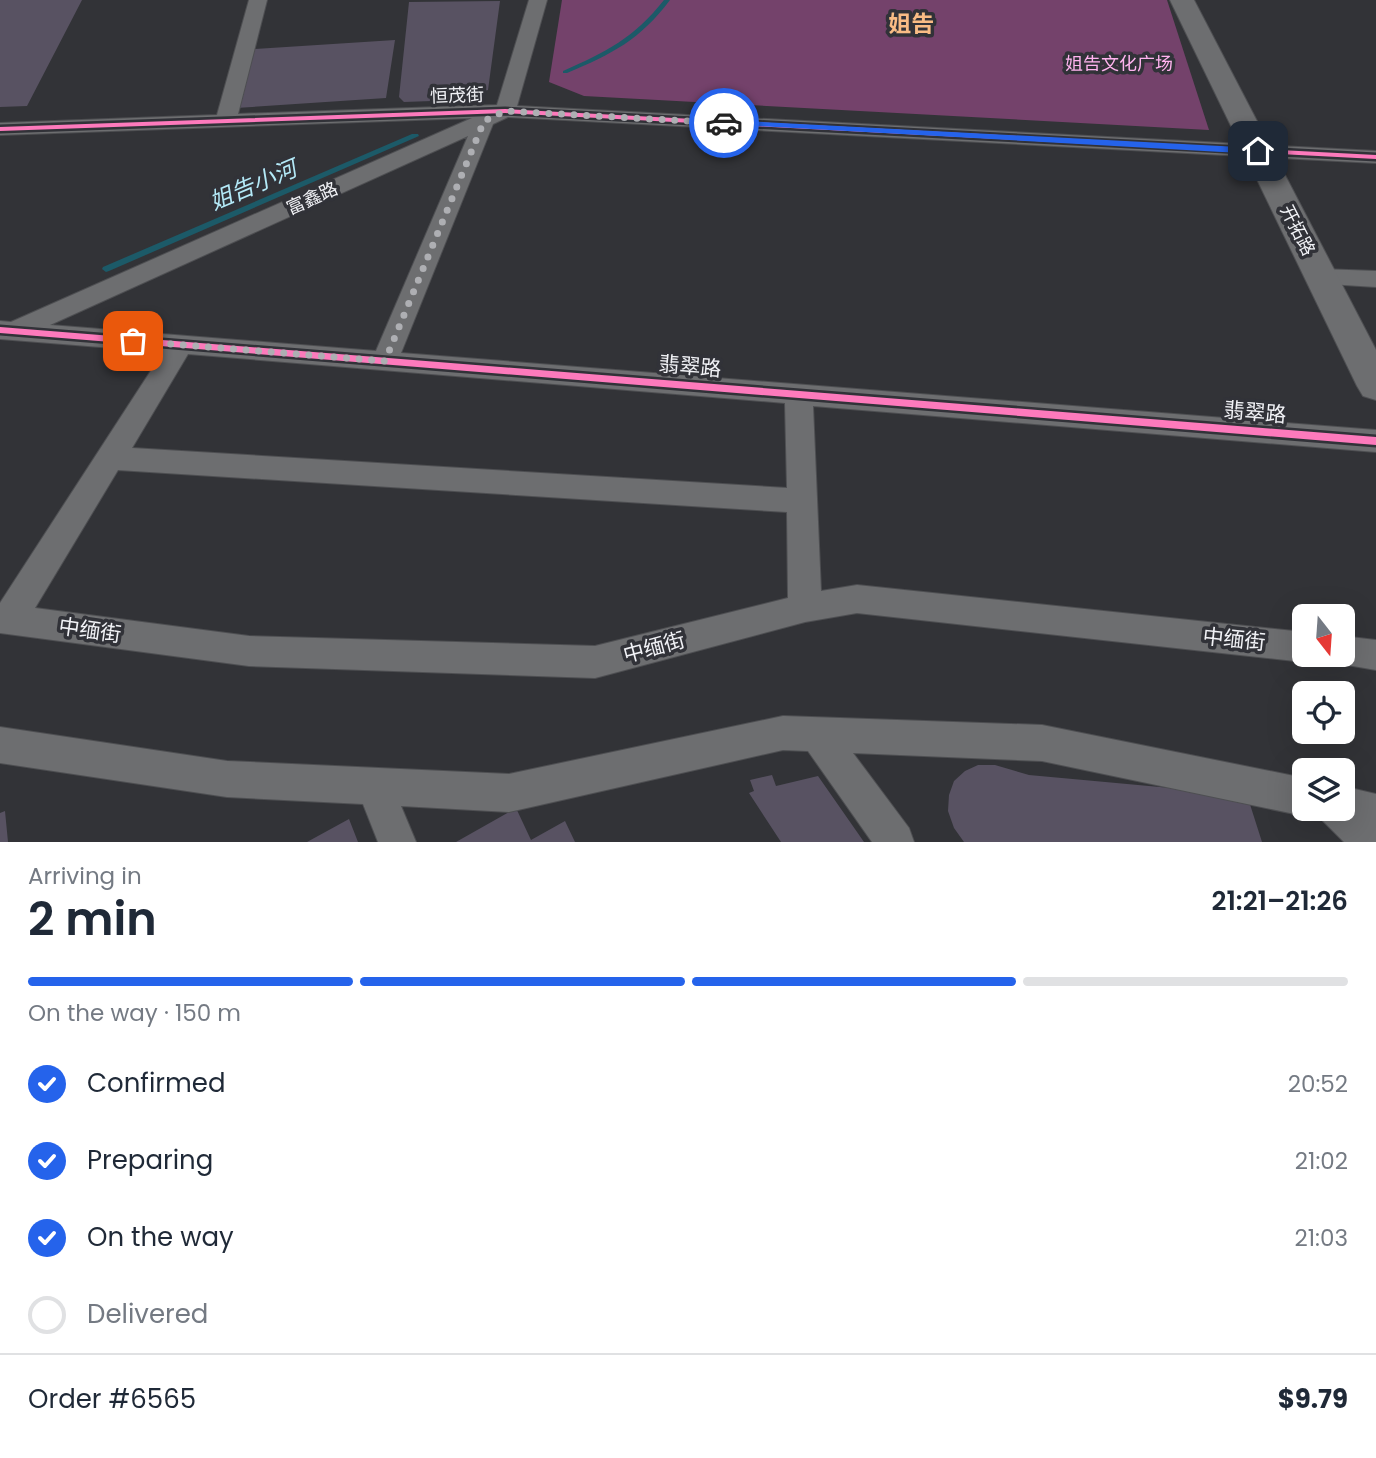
<!DOCTYPE html>
<html lang="en">
<head>
<meta charset="utf-8">
<style>
  body { margin:0; font-family:Poppins,"Noto Sans SC",sans-serif; background:#f2f2f3; color:#1f2937; height:100vh; display:flex; flex-direction:column; font-size:26px; white-space:nowrap }
  * { box-sizing:border-box; margin:0 }
  p { font-size:23px; color:#747a83 }
  .icon { flex:none; width:38px; height:38px; fill:none; stroke:currentColor; stroke-width:2; stroke-linecap:round; stroke-linejoin:round }
  .map { position:relative; height:842px; overflow:hidden }
  .sheet { display:flex; flex-direction:column; background:#fff; flex:1 }
  .sheet>* { flex:none }
  .needle { width:46px; rotate:163deg }
  .tools { position:absolute; left:1292px; top:604px; display:grid; gap:14px }
  .tools a { display:grid; place-items:center; width:63px; height:63px; border-radius:10px; background:#fff; box-shadow:0 7px 28px #0002; font-size:35px }
  .pin { position:absolute; display:grid; place-items:center; width:60px; height:60px; color:#fff; margin:-30px; border-radius:14px; box-shadow:0 4px 10px #0006 }
  .courier { position:absolute; display:grid; place-items:center; width:70px; height:70px; margin:-35px; border:5px solid #2563eb; border-radius:50%; background:#fff; color:#222; box-shadow:0 2px 9px #0007 }
  .summary em { font-style:normal; font-weight:600 }
  .summary div { display:flex; flex-direction:column-reverse }
  .summary { display:flex; align-items:center; justify-content:space-between; height:119px; padding:0 28px }
  h1 { font-size:46px; font-weight:600; line-height:52px }
  .bar { display:grid; grid-template-columns:repeat(4,1fr); gap:10px 7px; align-content:center; height:84px; padding:0 28px }
  .bar i { height:9px; border-radius:5px; background:#e0e1e3 }
  .bar .on { background:#2563eb }
  .bar p { grid-column:span 4 }
  .line { display:flex; align-items:center; gap:18px; padding:0 28px; border-top:2px solid #e0e1e3 }
  .line div { flex:1 }
  ol { padding:0 28px; list-style:none }
  li { display:flex; align-items:center; gap:21px; height:77px }
  li p { margin-inline-start:auto }
  li .icon { padding:7px; border-radius:50%; background:#2563eb; color:#fff; stroke-width:4 }
  li:last-child { color:#747a83 }
  li i { width:38px; height:38px; border:4px solid #e0e1e3; border-radius:50% }
  .map>svg:first-child { display:block }
</style>
</head>
<body>
<div class="map">
<svg width="1376" height="842" viewBox="0 0 1376 842">
  <rect width="100%" height="100%" fill="#323337"/>
  <!-- green -->
  <path fill="#74426b" d="M 562,0 L 1167,0 L 1209,130 L 584,96 L 549,82 Z"/>
  <g fill="none" stroke-linecap="round" stroke-linejoin="round">
    <!-- stream -->
    <path fill="#1c5a68" fill-rule="evenodd" d="M 664,0 L 670,0 C 640,40 612,54 567,73 L 563,73 L 563,71 C 606,52 634,38 664,0 Z
      M 412,134 L 418,134 L 419,136 L 109,271 L 106,272 L 102,269 L 103,267 Z"/>
  </g>
  <!-- building -->
  <path fill="#585262" d="M 0,0 L 82,0 L 27,106 L 0,107 Z
    M 500,1 L 488,90 L 460,100 L 404,102 L 399,97 L 409,2 Z
    M 395,40 L 386,98 L 236,108 L 255,49 Z
    M 978,765 L 995,765 L 1029,775 L 1247,795 L 1262,842 L 964,842 L 954,828 L 948,811 L 949,795 L 954,781 L 965,771 Z
    M 772,775 L 776,786 L 818,776 L 864,842 L 781,842 L 749,793 L 754,791 L 750,780 Z
    M 516,808 L 531,840 L 565,821 L 575,842 L 456,842 Z
    M 5,811 L 8,842 L 0,842 L 0,813 Z
    M 349,819 L 358,842 L 307,842 Z"/>
  <g fill="none" stroke-linecap="round" stroke-linejoin="round">
    <!-- street casing -->
    <g stroke="#4e4f52" stroke-width="2">
      <path id="street" d="M 249,0 L 267,0 L 238,114 L 497,105 L 529,0 L 547,0 L 517,106 L 1376,151 L 1376,163 L 508,117 L 493,124 L 401,353 L 1376,430 L 1376,452 L 813,406 L 821,591 L 857,585 L 1304,632 L 1304,654 L 1317,654 L 1316,658 L 1304,662 L 857,613 L 805,622 L 595,678 L 249,666 L 0,633 L 0,603 L 163,352 L 0,339 L 0,321 L 11,322 L 472,118 L 0,135 L 0,123 L 217,115 ZM 468,136 L 376,351 L 50,325 ZM 188,354 L 785,403 L 787,488 L 132,448 ZM 118,470 L 787,512 L 788,598 L 595,646 L 249,636 L 35,608 Z
        M 1321,269 L 1376,271 L 1376,287 L 1312,283 L 1309,277 L 1312,271 Z
        M 1342,636 L 1376,640 L 1376,670 L 1330,662 L 1327,654 L 1342,654 Z
        M 783,716 L 1042,725 L 1304,778 L 1304,808 L 1342,808 L 1342,786 L 1376,794 L 1376,842 L 1344,842 L 1323,821 L 1318,809 L 1304,816 L 1042,761 L 853,753 L 909,828 L 914,842 L 872,842 L 808,751 L 783,750 L 509,812 L 401,806 L 416,842 L 378,842 L 363,804 L 227,797 L 0,763 L 0,727 L 227,761 L 509,774 Z"/>
    </g>
    <!-- secondary casing -->
    <g stroke="#4e4f52" stroke-width="2">
      <path id="secondary" d="M 1170,0 L 1194,0 L 1376,350 L 1376,400 L 1363,396 L 1357,386 Z"/>
    </g>
    <!-- street -->
    <use href="#street" fill="#6d6e70" fill-rule="evenodd"/>
    <!-- secondary -->
    <use href="#secondary" fill="#6d6e70" fill-rule="evenodd"/>
    <!-- cycleway casing -->
    <g stroke="#313238" stroke-width="5">
      <path id="cycleway" d="M 505,109 L 1376,155 L 1376,159 L 505,113 L 0,131 L 0,127 Z
        M 0,327 L 1376,437 L 1376,445 L 0,333 Z"/>
    </g>
    <!-- cycleway -->
    <use href="#cycleway" fill="#fd7abc" fill-rule="evenodd"/>
  </g>
  <!-- route -->
  <path fill="#2563eb" d="M 724,120 L 1258,148 L 1262,151 L 1258,154 L 721,124 Z"/>
  <g fill="none" stroke-linecap="round" stroke-linejoin="round">
    <!-- done -->
    <path stroke="#aeafb3" stroke-width="7" stroke-dasharray="0 12.6" d="M 133,341 L 385,361 L 484,121 L 505,111 L 724,123"/>
  </g>
  <g text-anchor="middle" dominant-baseline="central" stroke-width="7" stroke-linejoin="round" paint-order="stroke">
    <!-- far-park labels -->
    <g font-size="18" fill="#ffb3ef" stroke="#313238">
      <text x="1119" y="63">姐告文化广场</text>
    </g>
    <!-- far-street labels -->
    <g font-size="18" fill="#f1f2f6" stroke="#313238">
      <text transform="translate(457 95) rotate(-2)">恒茂街</text>
      <text transform="translate(312 198) rotate(-24)">富鑫路</text>
      <text transform="translate(1298 230) rotate(63)">开拓路</text>
    </g>
    <!-- street labels -->
    <g font-size="21" fill="#f1f2f6" stroke="#313238">
      <text transform="translate(690 366) rotate(5)">翡翠路</text>
      <text transform="translate(1255 412) rotate(5)">翡翠路</text>
      <text transform="translate(90 630) rotate(8)">中缅街</text>
      <text transform="translate(1234 639) rotate(6)">中缅街</text>
      <text transform="translate(654 647) rotate(-15)">中缅街</text>
    </g>
    <!-- far-district labels -->
    <g font-size="23" font-weight="bold" fill="#f9bc85" stroke="#313238">
      <text x="911" y="24">姐告</text>
    </g>
    <!-- water labels -->
    <g font-size="23" font-style="italic" fill="#b4eaf8" stroke="#313238">
      <text transform="translate(253 185) rotate(-23)">姐告小河</text>
    </g>
  </g>
</svg>
<div class="tools">
<a><svg class="needle" viewBox="-14 -14 28 28"><path d="M0-13l5 13h-10z" fill="#e53935"/><path d="M0 13l5-13h-10z" fill="#747a83"/></svg></a>
<a><svg class="icon" aria-label="locate" viewBox="0 0 24 24"><circle cx="12" cy="12" r="6"/><path d="M12 2v4M12 18v4M2 12h4M18 12h4"/></svg></a>
<a><svg class="icon" aria-label="layers" viewBox="0 0 24 24"><path d="M12 4l9 5-9 5-9-5zM3 14l9 5 9-5"/></svg></a>
</div>
<div class="pin" style="left:133px;top:341px;background:#ea580c"><svg class="icon" aria-label="bag" viewBox="0 0 24 24"><path d="M5 8h14l-1 12H6zM9 8a3 3 0 0 1 6 0"/></svg></div>
<div class="pin" style="left:1258px;top:151px;background:#1f2937"><svg class="icon" aria-label="home" viewBox="0 0 24 24"><path d="M3 11l9-7 9 7M6 9v11h12V9"/></svg></div>
<div class="courier" style="left:724px;top:123px"><svg class="icon" aria-label="car" viewBox="0 0 24 24"><path d="M5 17H2v-5l4-1 3-4h7l3 4 3 1v5h-3M9 17h6M6 11h13"/><circle cx="7" cy="17" r="2"/><circle cx="17" cy="17" r="2"/></svg></div>
</div>
<section class="sheet">
<div class="summary"><div><h1>2 min</h1><p>Arriving in</p></div><em>21:21–21:26</em></div>
<div class="bar"><i class="on"></i><i class="on"></i><i class="on"></i><i></i><p>On the way · 150 m</p></div>
<ol>
<li><svg class="icon" aria-label="check" viewBox="0 0 24 24"><path d="M5 12l5 5 9-10"/></svg>Confirmed<p>20:52</p></li>
<li><svg class="icon" aria-label="check" viewBox="0 0 24 24"><path d="M5 12l5 5 9-10"/></svg>Preparing<p>21:02</p></li>
<li><svg class="icon" aria-label="check" viewBox="0 0 24 24"><path d="M5 12l5 5 9-10"/></svg>On the way<p>21:03</p></li>
<li><i></i>Delivered</li>
</ol>
<div class="line" style="height:91px"><div>Order #6565</div><b>$9.79</b></div>
</section>
</body>
</html>
